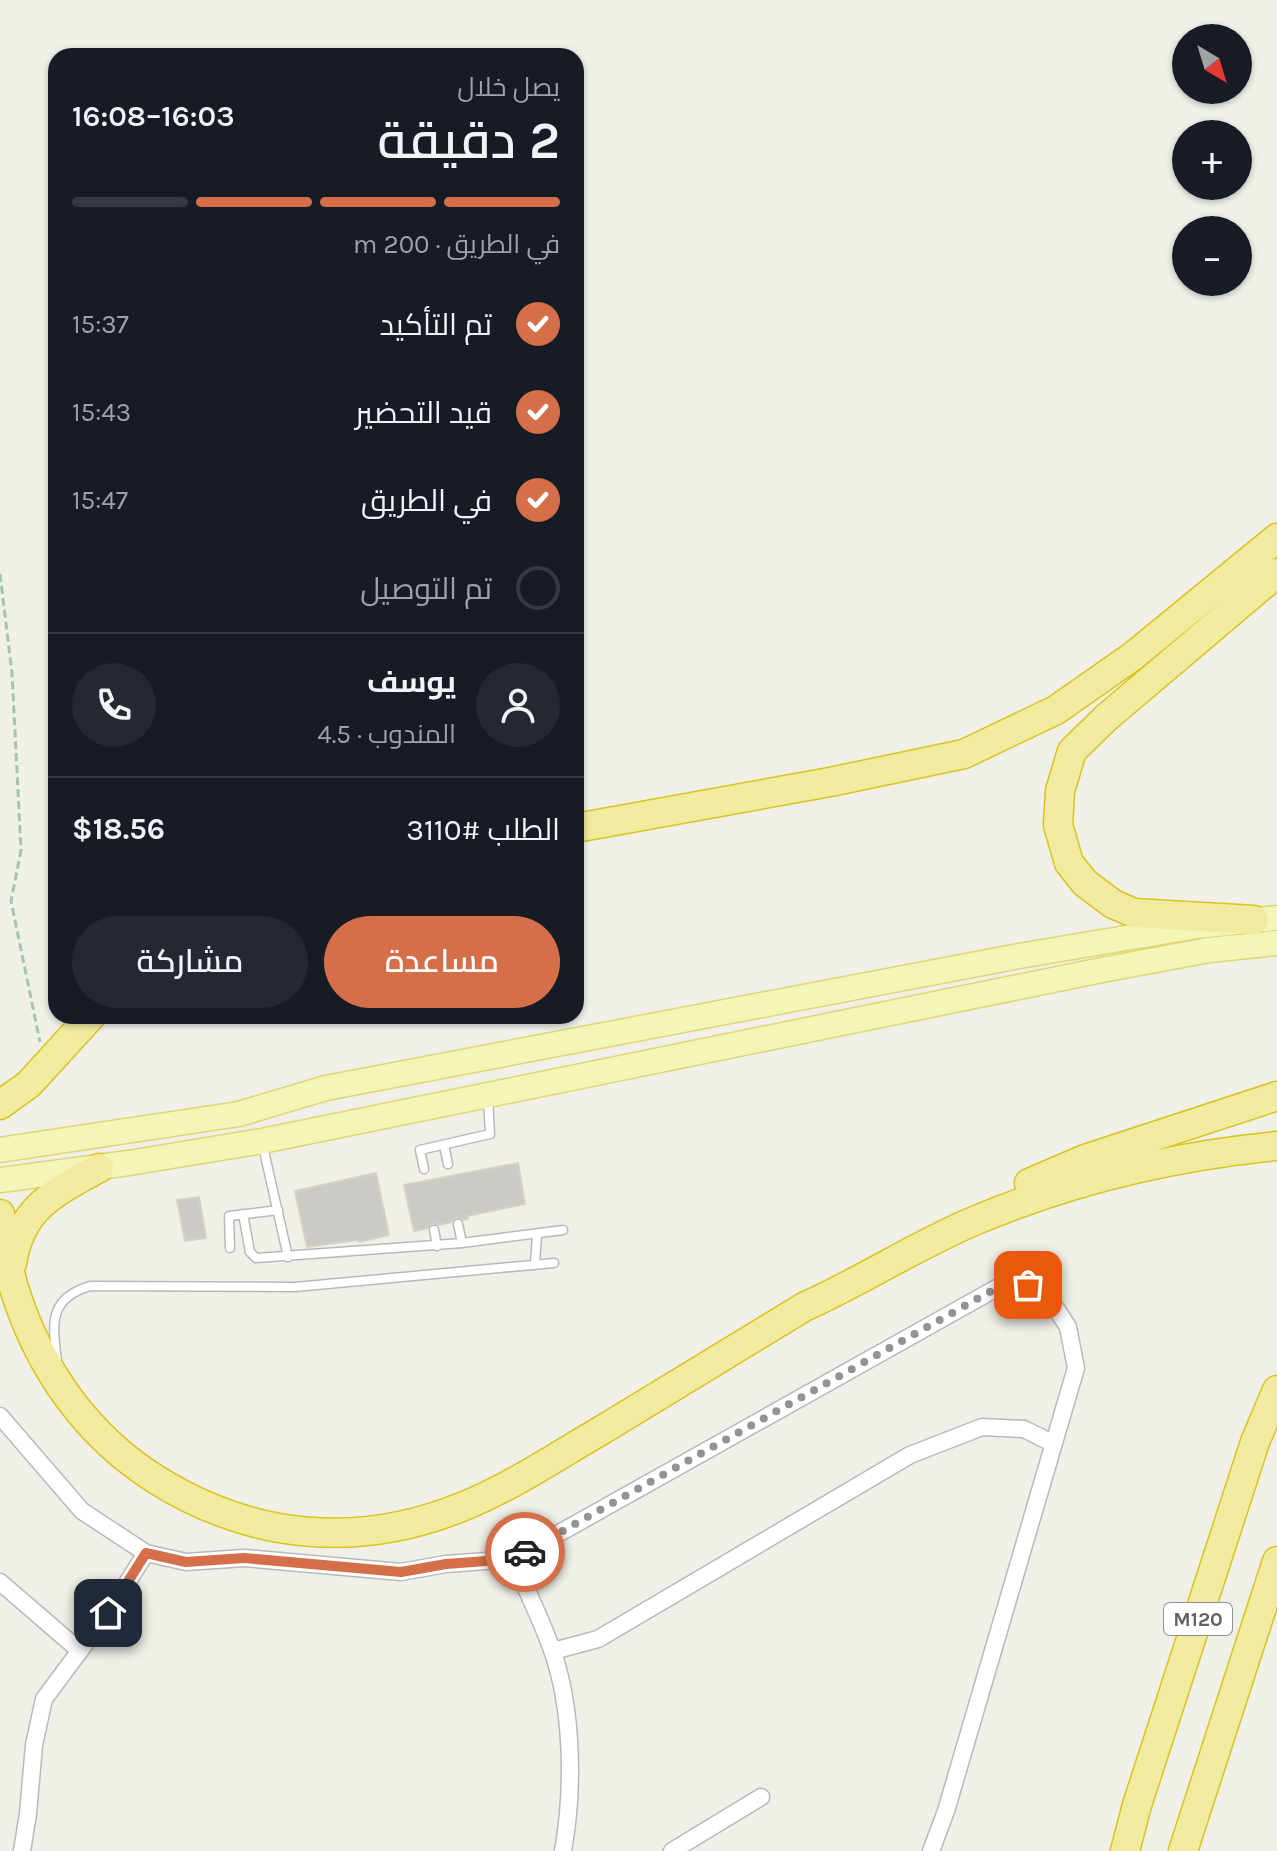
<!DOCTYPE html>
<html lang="ar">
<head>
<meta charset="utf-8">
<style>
  body { margin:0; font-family:Karla,Cairo,sans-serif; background:#242831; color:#f1f3f6; direction:rtl; height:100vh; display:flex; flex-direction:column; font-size:30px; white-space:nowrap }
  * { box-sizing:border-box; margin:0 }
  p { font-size:26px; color:#9ea1a6 }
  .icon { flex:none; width:44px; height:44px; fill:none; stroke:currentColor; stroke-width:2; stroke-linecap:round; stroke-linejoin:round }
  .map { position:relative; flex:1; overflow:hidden; direction:ltr }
  .details { position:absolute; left:48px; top:48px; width:536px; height:976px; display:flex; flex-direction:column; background:#171b24; border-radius:24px; box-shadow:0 2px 6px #0004; direction:rtl }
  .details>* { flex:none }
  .needle { width:52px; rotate:142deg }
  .tools { position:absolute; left:1172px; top:24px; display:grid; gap:16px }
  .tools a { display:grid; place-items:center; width:80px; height:80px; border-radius:50%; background:#171b24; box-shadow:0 2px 6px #0004; font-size:40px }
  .pin { position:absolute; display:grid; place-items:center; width:68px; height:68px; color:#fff; margin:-34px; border-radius:16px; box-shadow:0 4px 12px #0006 }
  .courier { position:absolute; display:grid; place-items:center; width:80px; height:80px; margin:-40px; border:6px solid #d56f4a; border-radius:50%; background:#fff; color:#222; box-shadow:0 2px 10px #0007 }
  .headline em { font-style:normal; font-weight:600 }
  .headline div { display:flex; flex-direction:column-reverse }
  .headline { display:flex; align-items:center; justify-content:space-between; height:136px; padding:0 24px }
  h1 { font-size:52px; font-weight:600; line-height:60px }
  .bar { display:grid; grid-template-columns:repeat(4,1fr); gap:12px 8px; align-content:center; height:96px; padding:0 24px }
  .bar i { height:10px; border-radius:6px; background:#363941 }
  .bar .on { background:#d56f4a }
  .bar p { grid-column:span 4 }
  .line { display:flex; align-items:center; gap:20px; padding:0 24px; border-top:2px solid #363941 }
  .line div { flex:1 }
  .round { display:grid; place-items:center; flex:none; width:84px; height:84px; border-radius:42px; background:#242831 }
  ol { padding:0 24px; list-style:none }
  li { display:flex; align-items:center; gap:24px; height:88px }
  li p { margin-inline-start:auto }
  li .icon { padding:8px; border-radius:50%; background:#d56f4a; color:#fff; stroke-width:4 }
  li:last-child { color:#9ea1a6 }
  li i { width:44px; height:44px; border:4px solid #363941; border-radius:50% }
  .primary-button { display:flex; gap:16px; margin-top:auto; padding:16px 24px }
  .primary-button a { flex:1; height:92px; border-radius:48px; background:#d56f4a; color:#fff; font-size:32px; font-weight:600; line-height:92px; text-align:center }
  .primary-button a+a { background:#242831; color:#f1f3f6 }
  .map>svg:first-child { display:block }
</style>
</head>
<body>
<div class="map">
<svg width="1277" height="1851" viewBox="0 0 1277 1851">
  <rect width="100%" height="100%" fill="#f0f0e9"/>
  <!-- building -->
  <path fill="#cbcac5" stroke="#d4d2c8" stroke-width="2" d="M 518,1163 L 525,1204 L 467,1216 L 468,1219 L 463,1220 L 456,1217 L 451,1222 L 439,1225 L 432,1223 L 428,1228 L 414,1231 L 404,1185 Z
    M 376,1173 L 389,1235 L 359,1242 L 358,1240 L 307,1247 L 295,1191 Z
    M 199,1197 L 206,1238 L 185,1241 L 177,1200 Z"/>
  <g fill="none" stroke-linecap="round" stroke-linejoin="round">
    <!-- service casing -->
    <g stroke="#b9b9bd" stroke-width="11">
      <path id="service" d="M 262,1142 L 288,1257
        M 444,1145 L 448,1164
        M 424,1169 L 420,1150 L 490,1134 L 488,1098
        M 243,1214 L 250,1252 L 256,1258 L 462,1243 L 563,1230
        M 458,1224 L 462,1243
        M 434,1230 L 437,1246
        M 230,1248 L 229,1216 L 278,1210
        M 535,1265 L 537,1234
        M 57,1362 C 53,1325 47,1299 90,1286 L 295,1287 L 554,1263"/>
    </g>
    <!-- minor casing -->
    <g stroke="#b9b9bd" stroke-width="19">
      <path id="minor" d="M 0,1416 L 82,1511 L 146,1553 L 186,1562 L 244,1558 L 401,1572 L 446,1564 L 513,1559 L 1011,1280 L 1044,1290 L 1068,1327 L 1076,1368 L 946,1811 L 931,1851
        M 513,1559 C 526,1589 541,1619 552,1650 C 573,1709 574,1789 563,1851
        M 0,1582 L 80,1651
        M 553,1651 L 598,1639 L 910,1455 L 982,1427 L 1024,1429 L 1054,1444
        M 22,1851 L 28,1814 L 34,1745 L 44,1699 L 108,1613 L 146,1553
        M 672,1851 L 761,1797"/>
    </g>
    <!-- primary casing -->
    <g stroke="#e1d671" stroke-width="27">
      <path id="primary" d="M 0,1150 L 239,1114 L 326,1088 L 1019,956 L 1197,926 L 1277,918
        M 0,1180 L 129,1163 L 262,1141 L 1102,970 L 1209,950 L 1277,943"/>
    </g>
    <!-- motorway casing -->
    <g stroke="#dbc31d" stroke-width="31">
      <path id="motorway" d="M 576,828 L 830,782 L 964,754 L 1056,710 L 1133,656 L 1277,538
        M 1254,920 L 1134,913 L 1113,904 L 1085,883 L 1069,863 L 1058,825 L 1060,791 L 1072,751 L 1107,717 L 1277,573
        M 0,1105 L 29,1084 L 91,1016
        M 1029,1183 L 1085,1159 L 1277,1096
        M 0,1214 C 5,1239 7,1267 15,1291 C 40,1370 88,1437 157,1480 C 253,1540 360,1549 464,1506 C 513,1486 557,1456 602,1430 C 670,1389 737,1348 804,1307 C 862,1281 915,1246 974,1221 C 1069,1181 1174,1156 1277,1146
        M 12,1263 C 21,1207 54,1193 99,1168
        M 1125,1851 L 1137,1805 L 1255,1442 L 1277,1390
        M 1183,1851 L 1277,1561"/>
    </g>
    <!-- path -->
    <path stroke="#a3c4b3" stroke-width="3" stroke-dasharray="8 4" stroke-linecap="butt" d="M 0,574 L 12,673 L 21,850 L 11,901 L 40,1042"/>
    <!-- service -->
    <use href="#service" stroke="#fff" stroke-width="8"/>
    <!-- minor -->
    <use href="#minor" stroke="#fff" stroke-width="16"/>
    <!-- primary -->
    <use href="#primary" stroke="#f4f6b8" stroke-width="24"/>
    <!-- motorway -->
    <use href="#motorway" stroke="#f0eb9f" stroke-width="28"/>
  </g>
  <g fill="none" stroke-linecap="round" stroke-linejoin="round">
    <!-- done -->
    <path stroke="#929494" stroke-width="8" stroke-dasharray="0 14.4" d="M 525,1552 L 1011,1280 L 1028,1285"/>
    <!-- route -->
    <path stroke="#d56f4a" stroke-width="10" d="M 108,1613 L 146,1553 L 186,1562 L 244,1558 L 401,1572 L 446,1564 L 513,1559 L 525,1552"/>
  </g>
  <g text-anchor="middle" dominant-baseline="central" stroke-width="6" stroke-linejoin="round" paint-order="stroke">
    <!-- shield labels -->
    <rect fill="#fff" stroke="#909195" stroke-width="2" x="1164" y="1603" width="68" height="32" rx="6"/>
    <g font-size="20" font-weight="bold" fill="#606267">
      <text x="1198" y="1619">M120</text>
    </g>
  </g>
</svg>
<div class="tools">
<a><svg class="needle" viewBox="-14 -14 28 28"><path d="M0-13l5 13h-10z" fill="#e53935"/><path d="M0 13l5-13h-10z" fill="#9ea1a6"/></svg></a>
<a>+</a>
<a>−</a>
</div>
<div class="pin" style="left:1028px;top:1285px;background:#ea580c"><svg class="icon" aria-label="bag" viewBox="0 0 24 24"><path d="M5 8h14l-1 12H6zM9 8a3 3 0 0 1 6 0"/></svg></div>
<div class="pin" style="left:108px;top:1613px;background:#1f2937"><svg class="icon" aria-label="home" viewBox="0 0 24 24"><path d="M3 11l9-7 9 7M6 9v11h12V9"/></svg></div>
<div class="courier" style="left:525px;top:1552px"><svg class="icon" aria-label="car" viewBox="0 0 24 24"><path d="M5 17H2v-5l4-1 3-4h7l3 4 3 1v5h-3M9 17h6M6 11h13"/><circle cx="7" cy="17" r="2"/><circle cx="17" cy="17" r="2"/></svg></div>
<section class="details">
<div class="headline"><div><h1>2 دقيقة</h1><p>يصل خلال</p></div><em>16:03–16:08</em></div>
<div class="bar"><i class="on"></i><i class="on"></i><i class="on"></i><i></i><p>في الطريق · 200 m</p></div>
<ol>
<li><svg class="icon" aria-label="check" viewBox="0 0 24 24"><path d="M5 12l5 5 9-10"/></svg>تم التأكيد<p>15:37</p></li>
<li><svg class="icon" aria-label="check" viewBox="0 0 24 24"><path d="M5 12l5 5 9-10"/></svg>قيد التحضير<p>15:43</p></li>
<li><svg class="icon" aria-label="check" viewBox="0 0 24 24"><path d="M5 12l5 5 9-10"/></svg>في الطريق<p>15:47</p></li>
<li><i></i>تم التوصيل</li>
</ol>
<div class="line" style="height:144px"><a class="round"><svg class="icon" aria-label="person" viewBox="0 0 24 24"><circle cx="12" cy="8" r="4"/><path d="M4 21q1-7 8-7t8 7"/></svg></a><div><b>يوسف</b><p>المندوب · 4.5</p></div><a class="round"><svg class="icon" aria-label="phone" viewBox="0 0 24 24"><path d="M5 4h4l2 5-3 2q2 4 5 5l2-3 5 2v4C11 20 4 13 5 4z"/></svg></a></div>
<div class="line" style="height:104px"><div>الطلب #3110</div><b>$18.56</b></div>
<div class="primary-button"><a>مساعدة</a><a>مشاركة</a></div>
</section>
</div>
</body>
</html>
